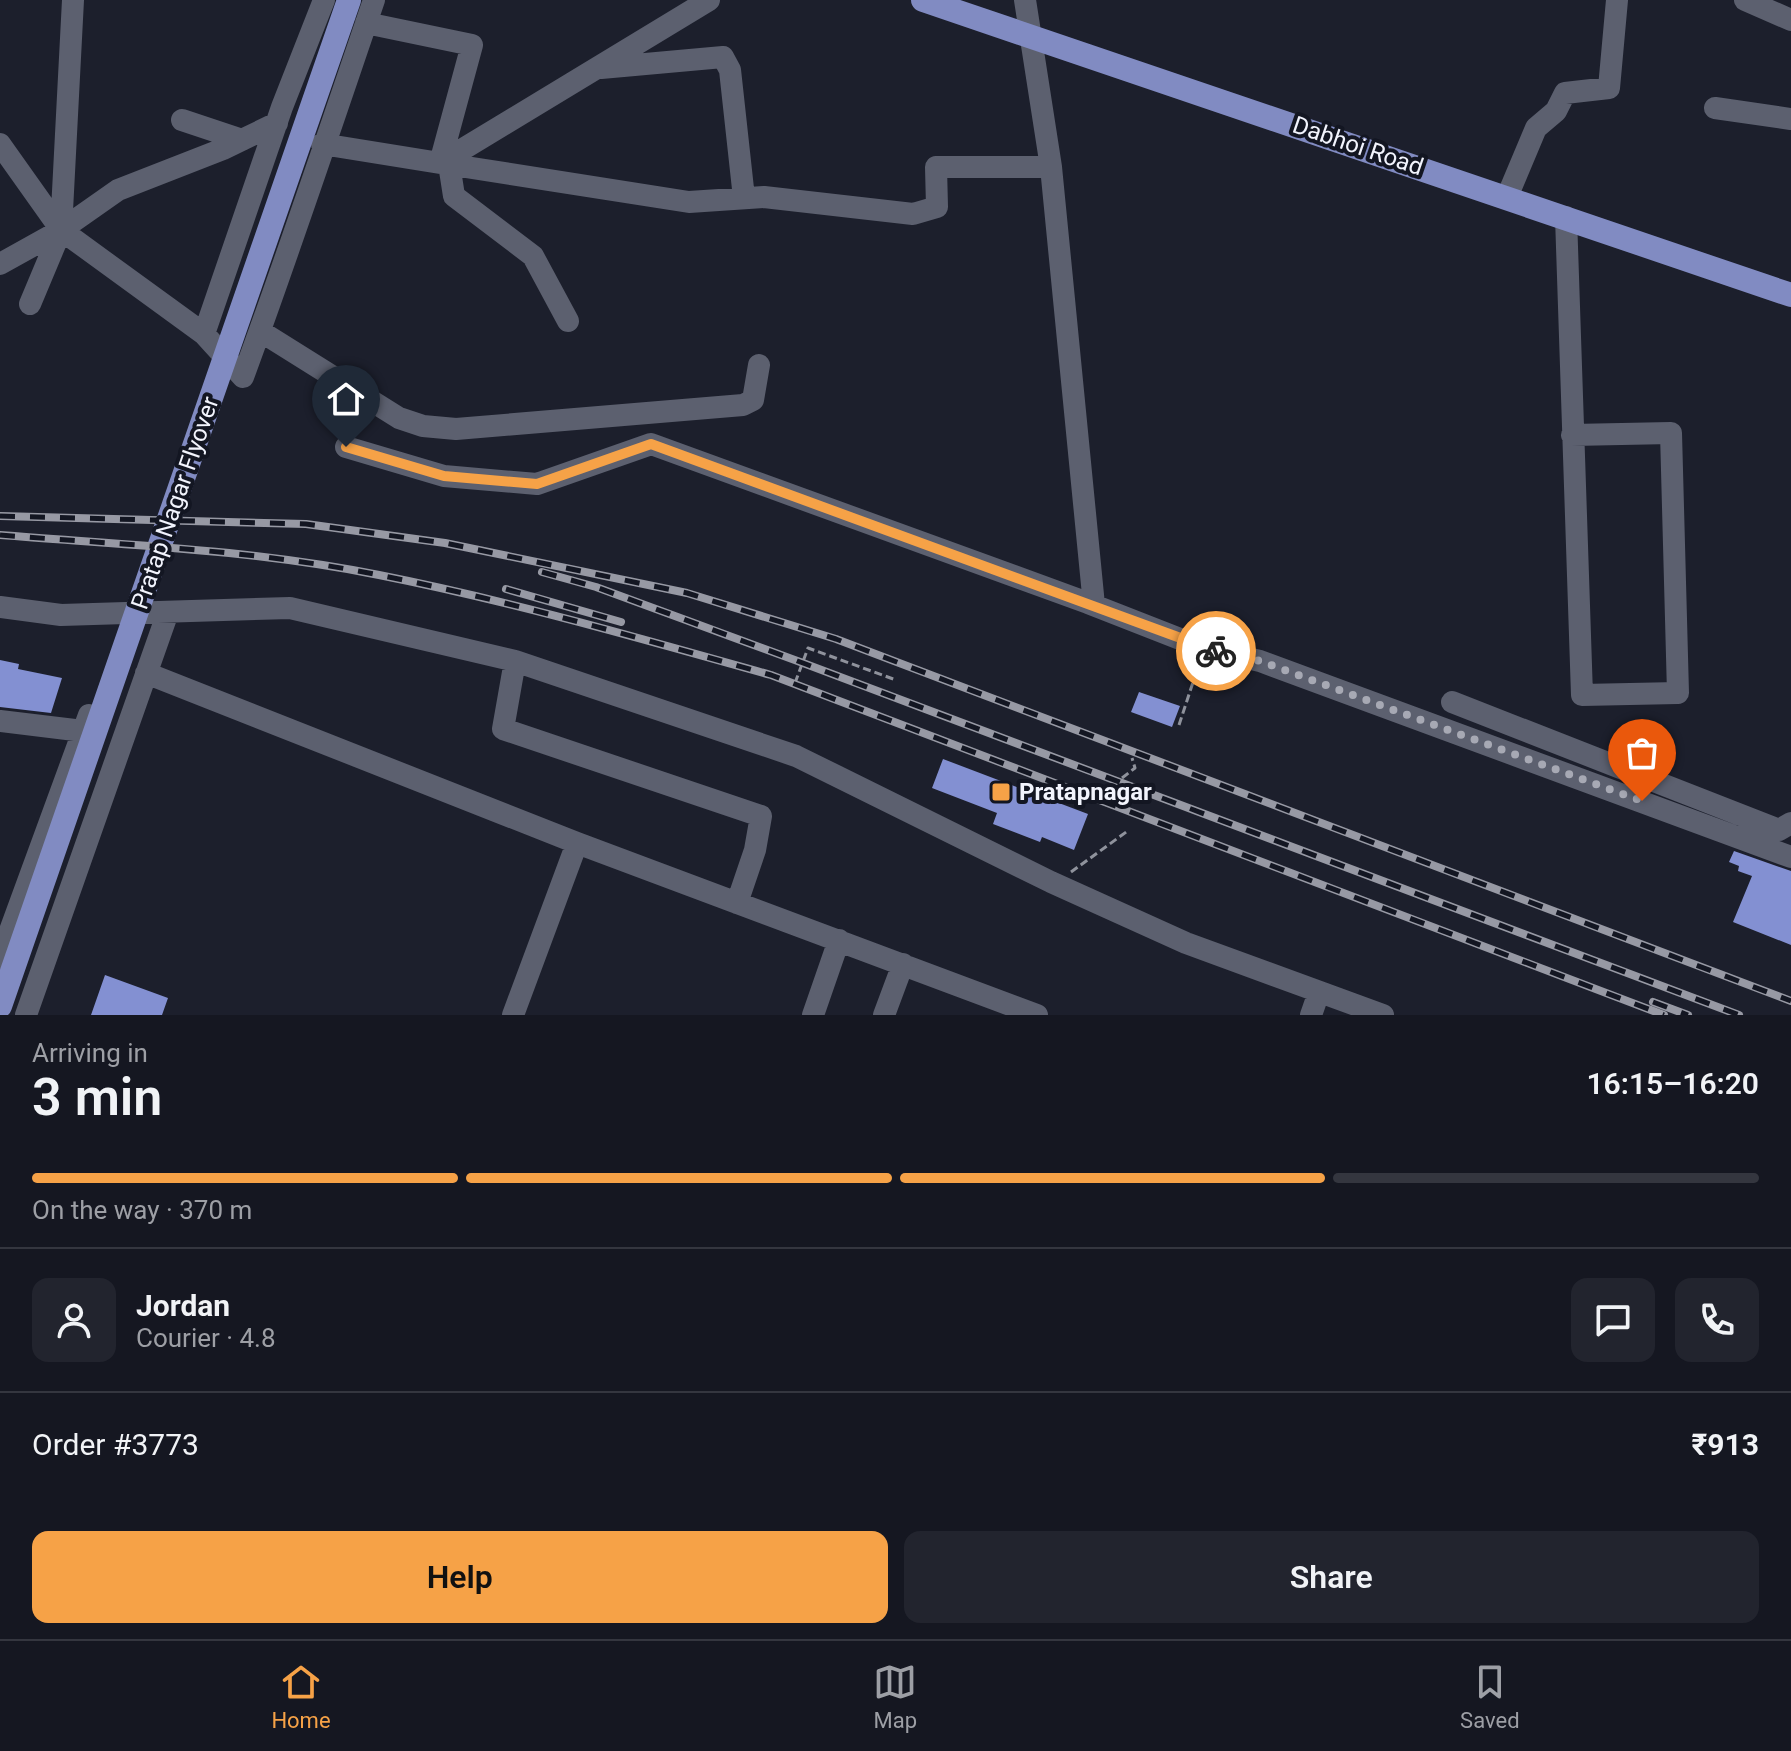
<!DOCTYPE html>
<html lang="en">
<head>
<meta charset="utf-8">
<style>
  body { margin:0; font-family:Roboto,sans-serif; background:#22242e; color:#f1f3f6; height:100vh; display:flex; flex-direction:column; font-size:30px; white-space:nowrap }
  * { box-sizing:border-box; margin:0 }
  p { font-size:26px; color:#9d9fa5 }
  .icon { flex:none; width:44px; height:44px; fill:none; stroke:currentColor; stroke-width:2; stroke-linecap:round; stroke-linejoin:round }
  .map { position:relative; height:1015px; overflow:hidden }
  .panel { display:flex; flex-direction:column; background:#151721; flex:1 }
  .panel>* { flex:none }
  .pin { position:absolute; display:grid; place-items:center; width:68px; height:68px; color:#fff; margin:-82px -34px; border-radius:50% 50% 50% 0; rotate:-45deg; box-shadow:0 0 8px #0007 }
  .pin .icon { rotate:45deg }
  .courier { position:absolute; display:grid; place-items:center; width:80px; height:80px; margin:-40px; border:6px solid #f6a247; border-radius:50%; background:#fff; color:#222; box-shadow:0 2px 10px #0007 }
  .headline em { font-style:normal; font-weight:600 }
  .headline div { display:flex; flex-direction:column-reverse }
  .headline { display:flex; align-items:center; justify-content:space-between; height:136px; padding:0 32px }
  h1 { font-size:52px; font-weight:600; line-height:60px }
  .bar { display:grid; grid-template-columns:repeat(4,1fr); gap:12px 8px; align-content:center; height:96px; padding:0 32px }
  .bar i { height:10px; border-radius:6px; background:#34363f }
  .bar .selected { background:#f6a247 }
  .bar p { grid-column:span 4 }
  .line { display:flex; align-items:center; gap:20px; padding:0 32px; border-top:2px solid #34363f }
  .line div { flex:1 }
  .round { display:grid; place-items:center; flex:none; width:84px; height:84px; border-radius:16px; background:#22242e }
  .action { display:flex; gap:16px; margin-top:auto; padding:16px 32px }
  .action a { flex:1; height:92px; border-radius:16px; background:#f6a247; color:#111; font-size:32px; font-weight:600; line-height:92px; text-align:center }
  .action a+a { background:#22242e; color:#f1f3f6 }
  .menu { display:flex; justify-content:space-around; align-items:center; height:112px; border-top:2px solid #34363f; background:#151721; font-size:22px; color:#9d9fa5 }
  .menu a { display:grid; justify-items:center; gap:4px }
  .menu .selected { color:#f6a247 }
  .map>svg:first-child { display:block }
</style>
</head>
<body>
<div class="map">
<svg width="1791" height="1015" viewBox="0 0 1791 1015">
  <rect width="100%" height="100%" fill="#1c1f2c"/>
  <!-- building -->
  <path fill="#8390d2" d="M 0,660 L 19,664 L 18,669 L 62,678 L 51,713 L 0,707 Z
    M 1139,692 L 1180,706 L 1172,727 L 1131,712 Z
    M 943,759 L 1088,814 L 1074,850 L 1042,837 L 1040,842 L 993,824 L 997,813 L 932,788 Z
    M 1734,851 L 1791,871 L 1791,945 L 1733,922 L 1752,876 L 1738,871 L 1739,866 L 1729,862 Z
    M 105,975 L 168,998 L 162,1015 L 91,1015 Z"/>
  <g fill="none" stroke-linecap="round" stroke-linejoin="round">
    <!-- path -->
    <path stroke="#8f929c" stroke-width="3" stroke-dasharray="8 4" stroke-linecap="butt" d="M 795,683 L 808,648 L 896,680
      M 1179,725 L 1198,667
      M 1122,778 L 1135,768 L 1132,758
      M 1071,872 L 1129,830"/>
    <!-- minor -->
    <path stroke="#5c606f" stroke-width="22" d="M 1025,0 L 1051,167 L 1094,605
      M 1745,0 L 1791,20
      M 366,23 L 472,45 L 440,163 L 689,202 L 764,197 L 913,214 L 937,207 L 936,167 L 1051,167
      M 601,68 L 723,57 L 730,70 L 744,198
      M 1715,108 L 1791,119
      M 182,120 L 242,140
      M 0,144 L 61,230 L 204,334 L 243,377 C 289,252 331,126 374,0
      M 322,144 L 440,163 L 709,0
      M 449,164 L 454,196 L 533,256 L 568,321
      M 1507,197 L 1536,128 L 1556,111 L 1565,93 L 1609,88 L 1617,0
      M 1566,217 L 1582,695 L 1678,693 L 1671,433 L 1572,435
      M 0,264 L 61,230 L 118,190 L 223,149 L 277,123
      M 30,304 L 61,230 L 73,0
      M 260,331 L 399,418 L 423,426 L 456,429 L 743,405 L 753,400 L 759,365
      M 204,334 L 282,107 L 324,0
      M 346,447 L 444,476 L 537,484 L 651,444 L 1088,603 L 1203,648 L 1260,661 L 1791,857
      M 0,607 L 61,615 L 290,608 L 515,661 L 796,756 L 1051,882 L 1186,943 L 1383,1015
      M 515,661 L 503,729 L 761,816 L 755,850 L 737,903
      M 146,673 L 577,843 L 1037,1015
      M 1452,702 L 1779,830 L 1791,823
      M 0,721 L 83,731
      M 0,958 L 89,715
      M 26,1015 L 168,612
      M 513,1015 L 577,843
      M 813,1015 L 839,940
      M 884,1015 L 903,964
      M 1311,1015 L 1319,992"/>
    <!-- major -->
    <path stroke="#818bc2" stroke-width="24" d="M 923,0 L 1791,295
      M 0,1006 L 349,0"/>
    <!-- rail casing -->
    <g stroke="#9799a4" stroke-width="8">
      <path id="rail" d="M 0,516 L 306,524 L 445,543 L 687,593 L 836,639 L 1791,1001
        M 0,535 C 126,545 255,550 379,575 C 511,601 642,639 771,675 L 1664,1015
        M 542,572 L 596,587 L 803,663 L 1739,1015
        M 506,589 L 621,622
        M 1653,1002 L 1688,1015"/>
    </g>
    <!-- rail -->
    <use href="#rail" stroke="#131622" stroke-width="5" stroke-dasharray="15" stroke-linecap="butt"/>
  </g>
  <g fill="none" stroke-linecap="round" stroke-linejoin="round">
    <!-- done -->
    <path stroke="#a7a9b4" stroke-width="8" stroke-dasharray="0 14.4" d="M 1216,651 L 1260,661 L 1642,801"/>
    <!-- route -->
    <path stroke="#f6a247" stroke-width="10" d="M 346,447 L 444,476 L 537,484 L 651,444 L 1216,651"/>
  </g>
  <!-- markers -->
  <rect fill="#f6a247" stroke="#131622" stroke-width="3" x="991" y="782" width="20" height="20" rx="4"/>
  <g text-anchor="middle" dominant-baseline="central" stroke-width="8" stroke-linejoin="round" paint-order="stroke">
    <!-- street labels -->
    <g font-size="24" fill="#f2f4fd" stroke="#131622">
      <text transform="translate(1358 146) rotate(19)">Dabhoi Road</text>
      <text transform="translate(175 503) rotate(-71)">Pratap Nagar Flyover</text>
    </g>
    <!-- poi labels -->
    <g font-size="24" font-weight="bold" fill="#f2f4fd" stroke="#131622" text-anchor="start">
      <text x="1019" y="792">Pratapnagar</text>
    </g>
  </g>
</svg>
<div class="pin" style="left:1642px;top:801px;background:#ea580c"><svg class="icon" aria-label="bag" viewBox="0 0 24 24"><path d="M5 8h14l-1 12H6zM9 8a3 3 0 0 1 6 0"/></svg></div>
<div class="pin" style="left:346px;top:447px;background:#1f2937"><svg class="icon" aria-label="home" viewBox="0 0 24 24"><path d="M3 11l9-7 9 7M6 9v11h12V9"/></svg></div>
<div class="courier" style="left:1216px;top:651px"><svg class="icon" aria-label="bike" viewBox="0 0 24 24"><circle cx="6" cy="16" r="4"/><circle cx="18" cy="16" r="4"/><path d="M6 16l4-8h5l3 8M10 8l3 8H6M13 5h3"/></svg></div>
</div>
<section class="panel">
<div class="headline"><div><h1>3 min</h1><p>Arriving in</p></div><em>16:15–16:20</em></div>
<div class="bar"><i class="selected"></i><i class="selected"></i><i class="selected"></i><i></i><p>On the way · 370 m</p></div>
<div class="line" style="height:144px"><a class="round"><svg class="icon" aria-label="person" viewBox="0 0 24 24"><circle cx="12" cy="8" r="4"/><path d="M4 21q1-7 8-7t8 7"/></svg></a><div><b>Jordan</b><p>Courier · 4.8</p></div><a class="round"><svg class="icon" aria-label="chat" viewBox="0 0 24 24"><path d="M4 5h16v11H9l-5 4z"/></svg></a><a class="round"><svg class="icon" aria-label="phone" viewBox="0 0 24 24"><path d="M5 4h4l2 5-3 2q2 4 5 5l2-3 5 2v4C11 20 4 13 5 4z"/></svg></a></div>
<div class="line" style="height:104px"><div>Order #3773</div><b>₹913</b></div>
<div class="action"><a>Help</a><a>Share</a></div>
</section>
<nav class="menu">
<a class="selected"><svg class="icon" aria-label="home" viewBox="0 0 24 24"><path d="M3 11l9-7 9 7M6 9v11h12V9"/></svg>Home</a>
<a><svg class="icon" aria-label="map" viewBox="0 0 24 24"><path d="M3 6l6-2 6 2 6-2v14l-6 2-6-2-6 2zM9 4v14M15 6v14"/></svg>Map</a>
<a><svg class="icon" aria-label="saved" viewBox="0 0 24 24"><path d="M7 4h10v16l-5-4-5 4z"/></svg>Saved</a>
</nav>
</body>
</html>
